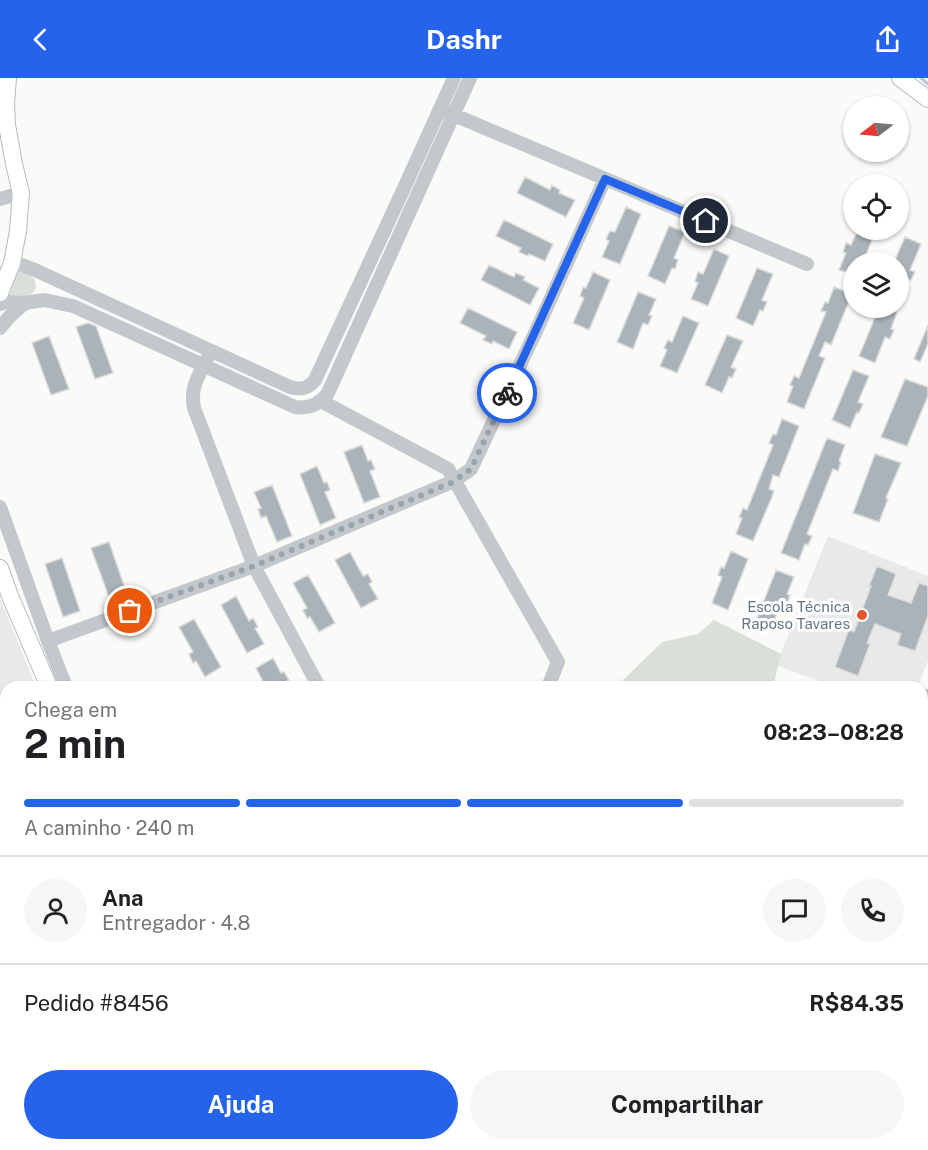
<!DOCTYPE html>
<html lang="pt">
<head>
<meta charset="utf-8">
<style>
  body { margin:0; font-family:"Public Sans",sans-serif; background:#f6f6f6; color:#202124; height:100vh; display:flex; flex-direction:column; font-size:22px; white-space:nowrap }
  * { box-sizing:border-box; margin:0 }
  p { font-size:20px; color:#757577 }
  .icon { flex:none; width:33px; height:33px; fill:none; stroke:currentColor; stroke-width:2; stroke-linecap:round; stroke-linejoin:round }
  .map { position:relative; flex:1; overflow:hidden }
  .panel { position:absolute; left:0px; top:603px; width:928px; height:470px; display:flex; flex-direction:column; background:#fff; border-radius:18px 18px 0 0; box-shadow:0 2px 4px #0004 }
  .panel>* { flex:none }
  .needle { width:39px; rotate:254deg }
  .tools { position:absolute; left:843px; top:18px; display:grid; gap:12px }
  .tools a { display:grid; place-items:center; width:66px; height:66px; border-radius:50%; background:#fff; box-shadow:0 2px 4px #0004; font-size:30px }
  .pin { position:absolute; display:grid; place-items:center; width:51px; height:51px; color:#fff; margin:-26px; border:3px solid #fff; border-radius:50%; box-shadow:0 2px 6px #0007 }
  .courier { position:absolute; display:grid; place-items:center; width:60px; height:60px; margin:-30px; border:4px solid #2563eb; border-radius:50%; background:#fff; color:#222; box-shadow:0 2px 8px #0007 }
  .headline em { font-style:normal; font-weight:700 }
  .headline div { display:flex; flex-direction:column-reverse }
  .headline { display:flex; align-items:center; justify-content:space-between; height:102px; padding:0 24px }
  h1 { font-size:39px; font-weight:700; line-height:45px }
  .bar { display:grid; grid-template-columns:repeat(4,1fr); gap:9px 6px; align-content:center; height:72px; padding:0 24px }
  .bar i { height:8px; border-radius:4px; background:#e0e0e0 }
  .bar .active { background:#2563eb }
  .bar p { grid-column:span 4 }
  .line { display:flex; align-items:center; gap:15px; padding:0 24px; border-top:2px solid #e0e0e0 }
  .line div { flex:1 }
  .round { display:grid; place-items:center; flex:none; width:63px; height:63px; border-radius:32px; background:#f6f6f6 }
  .cta { display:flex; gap:12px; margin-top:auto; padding:12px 24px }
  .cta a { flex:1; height:69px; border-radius:36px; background:#2563eb; color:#fff; font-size:24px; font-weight:700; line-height:69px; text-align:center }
  .cta a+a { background:#f6f6f6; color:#202124 }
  header { display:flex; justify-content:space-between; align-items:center; height:78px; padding:0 24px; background:#2563eb; color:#fff; font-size:27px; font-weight:700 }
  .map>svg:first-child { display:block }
</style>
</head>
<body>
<header><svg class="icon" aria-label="back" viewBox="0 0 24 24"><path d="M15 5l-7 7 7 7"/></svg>Dashr<svg class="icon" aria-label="share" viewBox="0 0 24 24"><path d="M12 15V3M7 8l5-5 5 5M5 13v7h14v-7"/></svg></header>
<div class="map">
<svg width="928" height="1072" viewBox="0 0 928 1072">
  <rect width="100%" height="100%" fill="#fafaf8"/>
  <!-- built -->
  <path fill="#e8e9e9" d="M 828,458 L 928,498 L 928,583 L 917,609 L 836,609 L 778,588 L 781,575 Z
    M 0,520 L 36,609 L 6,609 L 6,635 L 0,637 Z
    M 922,937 L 928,946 L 927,1020 L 923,1020 Z"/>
  <!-- green -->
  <path fill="#dadfd7" d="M 17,192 C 27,195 36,196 36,210 C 30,222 20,219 9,218 Z
    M 714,542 L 781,576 L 773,609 L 616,609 L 662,564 L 698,556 Z
    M 466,1067 L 466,1066 L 595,1067 L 593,1072 L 463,1072 L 463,1069 Z"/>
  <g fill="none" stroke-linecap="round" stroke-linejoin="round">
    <!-- stream -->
    <path stroke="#bbc7cb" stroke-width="3" d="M 921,0 L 928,6"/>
  </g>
  <!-- building -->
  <path fill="#aab3b9" stroke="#dcdcda" stroke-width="1.5" d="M 525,99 L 550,112 L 552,107 L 560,112 L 559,115 L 575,122 L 566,139 L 517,115 Z
    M 626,129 L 641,136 L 620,186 L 602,179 L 609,163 L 606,161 L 610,153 L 615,154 Z
    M 504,142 L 553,166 L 545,183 L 529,176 L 528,178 L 519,174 L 521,170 L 496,158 Z
    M 669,148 L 685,154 L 674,180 L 678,182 L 675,191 L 672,190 L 665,206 L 648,198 Z
    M 858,152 L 876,152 L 863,184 L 854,184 L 854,197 L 839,192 L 846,175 L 843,174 L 846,165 L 851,167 Z
    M 905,159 L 921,166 L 910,192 L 915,194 L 911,202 L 908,201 L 899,225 L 898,184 L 894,184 Z
    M 714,171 L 729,178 L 708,228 L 691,221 L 698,205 L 695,203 L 698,194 L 703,196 Z
    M 489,187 L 514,199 L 516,195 L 525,199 L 523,202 L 539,210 L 530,227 L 481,202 Z
    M 757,190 L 773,196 L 762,222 L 767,224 L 763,233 L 760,232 L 753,248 L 736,240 Z
    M 593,194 L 610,202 L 589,252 L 573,245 L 584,220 L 580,218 L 583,209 L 586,210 Z
    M 834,209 L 852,216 L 831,267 L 825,264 L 819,278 L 825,280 L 804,331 L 787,324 L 793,308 L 790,307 L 794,298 L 799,300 L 826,234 L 821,233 L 825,224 L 828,225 Z
    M 638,214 L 656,221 L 649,237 L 652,238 L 648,247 L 643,245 L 633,271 L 617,264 Z
    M 468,230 L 517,254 L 509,271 L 493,263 L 492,266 L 483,262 L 486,258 L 460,245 Z
    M 879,230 L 890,230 L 890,231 L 897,234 L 891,251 L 894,252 L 890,261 L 885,259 L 875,285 L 859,278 Z
    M 683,238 L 699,245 L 677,295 L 660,288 L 667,272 L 664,270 L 668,262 L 672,264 Z
    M 88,245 L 96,248 L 113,295 L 95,301 L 76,249 Z
    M 928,247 L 928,266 L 920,284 L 914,281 Z
    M 727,257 L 743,263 L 731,289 L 736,291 L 732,300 L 729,299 L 722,315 L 705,307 Z
    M 49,258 L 69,311 L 51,317 L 32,265 Z
    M 853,292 L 869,298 L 858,324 L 863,326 L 859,335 L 857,334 L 850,350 L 832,342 Z
    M 905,301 L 928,309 L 928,318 L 907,368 L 881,359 Z
    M 782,341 L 799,348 L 779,399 L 773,397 L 769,411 L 774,413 L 772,419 L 753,463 L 736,456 L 742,440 L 739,439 L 743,430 L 747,432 L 773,367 L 769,365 L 773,356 L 776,357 Z
    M 827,360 L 845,367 L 839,383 L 841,384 L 838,393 L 833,391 L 807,456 L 812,458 L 808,467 L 805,466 L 799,482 L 781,475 Z
    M 362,367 L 368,383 L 371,382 L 375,391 L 370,393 L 380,419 L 364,425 L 344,374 Z
    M 875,376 L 901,385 L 886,420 L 888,421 L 879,444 L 853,435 Z
    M 317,388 L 324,405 L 327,404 L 330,412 L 325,414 L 336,440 L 320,447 L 300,396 Z
    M 272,407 L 292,458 L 277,464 L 266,438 L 261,440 L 258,431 L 261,430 L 254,414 Z
    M 109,464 L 127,516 L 110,522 L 91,470 Z
    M 731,473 L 748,481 L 728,532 L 712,525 L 722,499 L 718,497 L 721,489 L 724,490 Z
    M 350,474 L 363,498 L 368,496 L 372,504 L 369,506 L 378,521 L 361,530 L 335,482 Z
    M 62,480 L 80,533 L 63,539 L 45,486 Z
    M 877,488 L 896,496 L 888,517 L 911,525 L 919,505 L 928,508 L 928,538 L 915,573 L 897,567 L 901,556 L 875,546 L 867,565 L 870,566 L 858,598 L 835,589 L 849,551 L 854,554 L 871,508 L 869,508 Z
    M 776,492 L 794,499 L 787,516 L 790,517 L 787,526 L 782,524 L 771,550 L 756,543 Z
    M 308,497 L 335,545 L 319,554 L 310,539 L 307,540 L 303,532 L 307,530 L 293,505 Z
    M 236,518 L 249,543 L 253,540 L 258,549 L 255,550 L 264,566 L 247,575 L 221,527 Z
    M 194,541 L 221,589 L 205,599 L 196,583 L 193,585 L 189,576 L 193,574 L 179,549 Z
    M 273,580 L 281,595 L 284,594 L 289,602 L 284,605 L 286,609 L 266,609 L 259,596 L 256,590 Z"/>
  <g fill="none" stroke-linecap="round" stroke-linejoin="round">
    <!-- major casing -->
    <g stroke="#b5babe" stroke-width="18">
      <path id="major" d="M 900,0 L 928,21
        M 0,215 L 12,185 L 18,153 L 21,115 L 14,86 L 7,47 L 6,25 L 8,0
        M 0,490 L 10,518 L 49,609
        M 287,1066 L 290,1072"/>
    </g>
    <!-- path -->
    <path stroke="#bbbfc2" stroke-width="1.5" stroke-dasharray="3 3" stroke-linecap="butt" d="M 0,980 L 6,977"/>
    <!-- minor -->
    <path stroke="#c3c8cc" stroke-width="14" d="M 447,34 L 807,186
      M 0,121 L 21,115
      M 12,185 L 22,187 L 35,192 L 290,309 C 300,312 308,311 315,302 L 405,108 L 454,0
      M 0,226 L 5,224 L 25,225 L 44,222 L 73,228 L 295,329 C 309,331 320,326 328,315 L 470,0
      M 0,250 L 10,238 L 25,225
      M 207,281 C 198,299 190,309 194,330 L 254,488 L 319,609
      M 321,323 L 448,391 L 558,584 L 548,609
      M 0,429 L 48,563 L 66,609
      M 48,563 L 254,488 L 454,403 L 471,391 L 536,253 L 605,101
      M 922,632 L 928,618
      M 0,651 L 6,649
      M 0,683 L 6,693
      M 0,837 L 6,848
      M 922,923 L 928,929
      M 0,1031 L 6,1028
      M 922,1049 L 928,1049
      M 22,1066 L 24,1072
      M 371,1066 L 373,1072
      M 116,1072 L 127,1066
      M 446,1072 L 447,1066
      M 620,1072 L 620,1066
      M 723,1072 L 724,1066
      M 828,1072 L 828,1066"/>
    <!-- major -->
    <use href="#major" stroke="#fff" stroke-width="16"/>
  </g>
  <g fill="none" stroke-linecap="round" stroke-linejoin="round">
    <!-- done -->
    <path stroke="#99a4ac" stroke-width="6" stroke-dasharray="0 10.8" d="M 130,533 L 254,488 L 453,404 L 471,391 L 507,315"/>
    <!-- route -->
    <path stroke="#2563eb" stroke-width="8" d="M 507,315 L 605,101 L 706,143"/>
  </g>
  <!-- markers -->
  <circle fill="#e4572e" stroke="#fff" stroke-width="2" cx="862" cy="537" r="6"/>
  <g text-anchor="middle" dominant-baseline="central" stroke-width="6" stroke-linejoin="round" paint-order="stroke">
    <!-- poi labels -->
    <g font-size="15" fill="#657683" stroke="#fff" text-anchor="end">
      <text x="850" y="528">Escola Técnica<tspan x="850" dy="17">Raposo Tavares</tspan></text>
    </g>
  </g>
</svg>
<div class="tools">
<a><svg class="needle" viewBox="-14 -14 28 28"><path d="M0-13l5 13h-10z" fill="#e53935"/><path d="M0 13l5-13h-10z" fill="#757577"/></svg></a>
<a><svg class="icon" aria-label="locate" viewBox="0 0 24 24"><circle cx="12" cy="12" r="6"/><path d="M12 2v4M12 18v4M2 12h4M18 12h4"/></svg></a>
<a><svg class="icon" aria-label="layers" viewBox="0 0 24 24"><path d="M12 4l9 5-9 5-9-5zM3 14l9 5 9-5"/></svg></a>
</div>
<div class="pin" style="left:130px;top:533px;background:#ea580c"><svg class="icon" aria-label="bag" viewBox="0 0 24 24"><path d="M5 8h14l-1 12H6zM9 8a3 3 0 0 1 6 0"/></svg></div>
<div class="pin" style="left:706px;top:143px;background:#1f2937"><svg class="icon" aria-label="home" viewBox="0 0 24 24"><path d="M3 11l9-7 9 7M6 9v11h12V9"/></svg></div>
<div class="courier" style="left:507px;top:315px"><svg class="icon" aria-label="bike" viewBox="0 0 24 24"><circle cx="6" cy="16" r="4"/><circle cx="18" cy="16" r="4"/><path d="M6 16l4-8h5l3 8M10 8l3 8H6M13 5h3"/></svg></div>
<section class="panel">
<div class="headline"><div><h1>2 min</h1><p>Chega em</p></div><em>08:23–08:28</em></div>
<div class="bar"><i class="active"></i><i class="active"></i><i class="active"></i><i></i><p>A caminho · 240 m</p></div>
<div class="line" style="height:108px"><a class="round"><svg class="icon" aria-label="person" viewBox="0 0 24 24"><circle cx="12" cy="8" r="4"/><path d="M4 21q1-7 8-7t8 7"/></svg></a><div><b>Ana</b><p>Entregador · 4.8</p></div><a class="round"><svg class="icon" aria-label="chat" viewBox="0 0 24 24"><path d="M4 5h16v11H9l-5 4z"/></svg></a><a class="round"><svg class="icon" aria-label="phone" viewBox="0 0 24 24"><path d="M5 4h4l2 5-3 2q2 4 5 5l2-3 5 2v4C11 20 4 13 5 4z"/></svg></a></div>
<div class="line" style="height:78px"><div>Pedido #8456</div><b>R$84.35</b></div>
<div class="cta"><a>Ajuda</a><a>Compartilhar</a></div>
</section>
</div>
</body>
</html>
